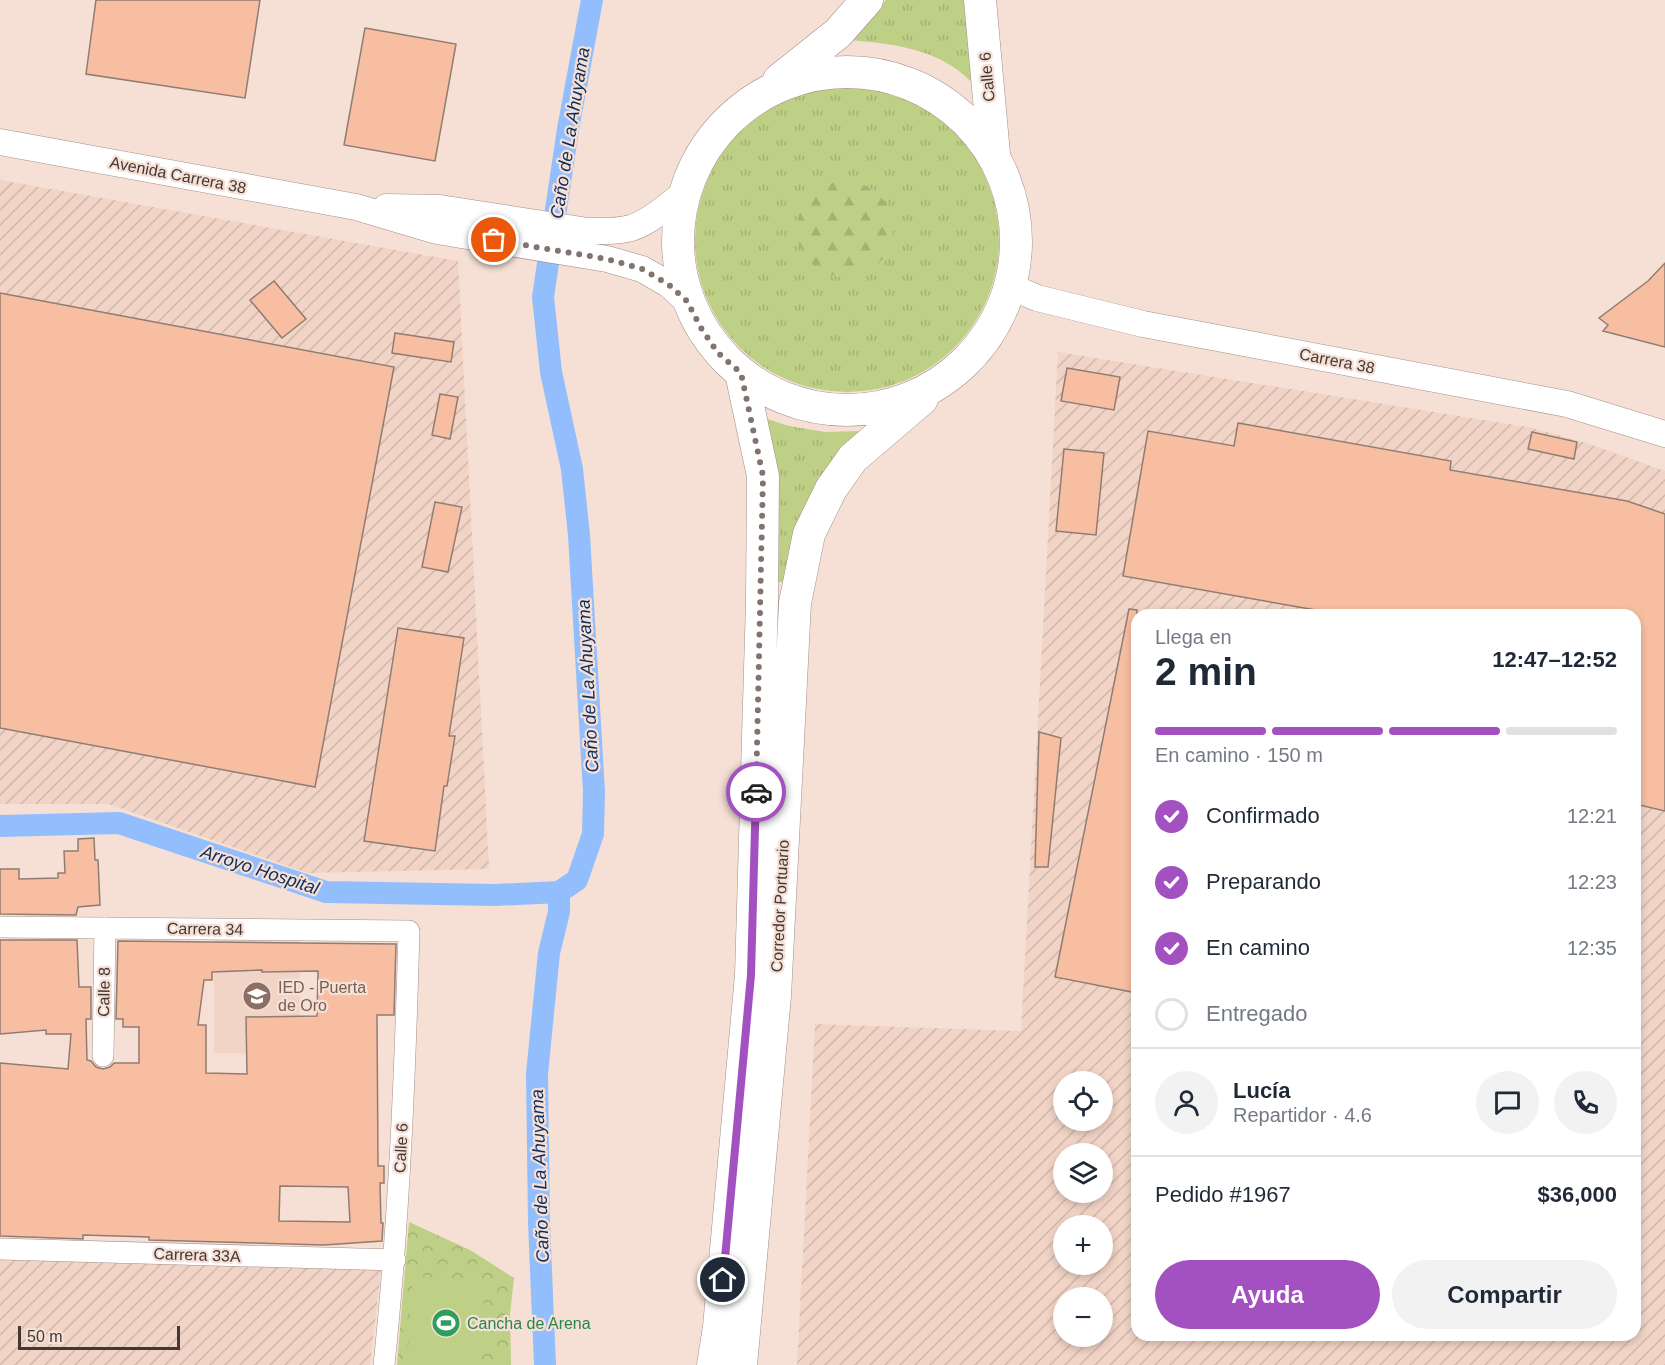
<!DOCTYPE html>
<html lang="es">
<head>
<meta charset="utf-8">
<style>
  body { margin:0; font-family:Arial,sans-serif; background:#f2f2f3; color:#1f2937; height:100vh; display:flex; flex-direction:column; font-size:22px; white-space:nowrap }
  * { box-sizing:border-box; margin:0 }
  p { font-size:20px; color:#747a83 }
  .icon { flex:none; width:33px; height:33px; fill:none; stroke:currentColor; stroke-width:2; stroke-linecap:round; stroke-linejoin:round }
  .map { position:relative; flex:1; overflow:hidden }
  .details { position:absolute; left:1131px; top:609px; width:510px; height:732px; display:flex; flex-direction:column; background:#fff; border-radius:18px; box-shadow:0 3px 9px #0003 }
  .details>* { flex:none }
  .fabs { position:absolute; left:1053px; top:1071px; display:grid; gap:12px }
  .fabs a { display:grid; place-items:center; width:60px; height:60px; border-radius:50%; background:#fff; box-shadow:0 3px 9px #0003; font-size:30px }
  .scale { position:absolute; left:18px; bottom:15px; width:162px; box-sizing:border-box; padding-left:6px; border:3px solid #423935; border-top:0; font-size:16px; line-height:21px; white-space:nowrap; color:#423935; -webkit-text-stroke:4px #f6e0d6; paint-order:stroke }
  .pin { position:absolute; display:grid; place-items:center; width:51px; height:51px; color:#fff; margin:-26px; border:3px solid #fff; border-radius:50%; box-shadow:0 2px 6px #0007 }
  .courier { position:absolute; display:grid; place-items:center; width:60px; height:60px; margin:-30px; border:4px solid #a351c0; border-radius:50%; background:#fff; color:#222; box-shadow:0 2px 8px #0007 }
  .head em { font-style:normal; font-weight:700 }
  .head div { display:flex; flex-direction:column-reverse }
  .head { display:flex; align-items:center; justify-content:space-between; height:102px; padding:0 24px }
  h1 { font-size:39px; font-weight:700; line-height:45px }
  .bar { display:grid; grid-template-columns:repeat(4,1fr); gap:9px 6px; align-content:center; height:72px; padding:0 24px }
  .bar i { height:8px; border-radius:4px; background:#e0e1e3 }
  .bar .selected { background:#a351c0 }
  .bar p { grid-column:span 4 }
  .line { display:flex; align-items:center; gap:15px; padding:0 24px; border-top:2px solid #e0e1e3 }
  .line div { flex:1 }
  .round { display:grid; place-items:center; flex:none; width:63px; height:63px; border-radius:32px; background:#f2f2f3 }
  ol { padding:0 24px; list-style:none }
  li { display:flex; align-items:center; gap:18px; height:66px }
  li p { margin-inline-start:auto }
  li .icon { padding:6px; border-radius:50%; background:#a351c0; color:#fff; stroke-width:4 }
  li:last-child { color:#747a83 }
  li i { width:33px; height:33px; border:3px solid #e0e1e3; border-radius:50% }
  .cta { display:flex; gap:12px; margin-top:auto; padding:12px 24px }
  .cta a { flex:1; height:69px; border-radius:36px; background:#a351c0; color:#fff; font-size:24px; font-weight:700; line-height:69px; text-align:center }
  .cta a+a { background:#f2f2f3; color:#1f2937 }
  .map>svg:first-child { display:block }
</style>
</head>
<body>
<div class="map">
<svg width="1665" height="1365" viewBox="0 0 1665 1365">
  <defs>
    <pattern id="industrial-furrows" width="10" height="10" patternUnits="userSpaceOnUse" patternTransform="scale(1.5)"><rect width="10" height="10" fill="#f1d4c6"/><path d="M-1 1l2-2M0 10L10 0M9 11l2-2" fill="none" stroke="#d0b7ab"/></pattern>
    <pattern id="grass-tufts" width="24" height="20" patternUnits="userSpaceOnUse" patternTransform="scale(1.5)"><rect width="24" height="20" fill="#becf86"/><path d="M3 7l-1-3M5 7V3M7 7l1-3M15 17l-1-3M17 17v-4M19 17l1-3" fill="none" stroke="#a4b274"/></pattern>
    <pattern id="forest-firs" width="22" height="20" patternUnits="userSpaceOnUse" patternTransform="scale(1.5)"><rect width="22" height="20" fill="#becf86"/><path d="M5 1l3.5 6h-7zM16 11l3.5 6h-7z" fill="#a4b274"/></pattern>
    <pattern id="park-crowns" width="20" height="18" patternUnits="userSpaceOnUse" patternTransform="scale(1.5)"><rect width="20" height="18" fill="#becf86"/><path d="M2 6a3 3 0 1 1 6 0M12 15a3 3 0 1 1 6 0" fill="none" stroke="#a4b274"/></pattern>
  </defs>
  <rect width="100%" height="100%" fill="#f6e0d6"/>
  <!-- built -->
  <path fill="#f1d4c6" d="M 214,938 L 300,940 L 300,1054 L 214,1053 Z"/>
  <!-- industrial -->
  <path fill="url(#industrial-furrows)" fill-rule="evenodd" d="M 0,180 L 458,261 L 489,869 L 308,873 L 108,804 L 0,804 Z
    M 1058,352 L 1528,427 L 1587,443 L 1665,471 L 1665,1365 L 797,1365 L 815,1024 L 1021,1031 ZM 1137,615 L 1635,615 L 1635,1335 L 1137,1335 ZM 1064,1082 L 1102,1082 L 1102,1120 L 1064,1120 ZM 1064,1154 L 1102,1154 L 1102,1192 L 1064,1192 ZM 1064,1226 L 1102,1226 L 1102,1264 L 1064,1264 ZM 1064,1298 L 1102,1298 L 1102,1336 L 1064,1336 Z
    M 0,1259 L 381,1270 L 370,1365 L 0,1365 Z"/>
  <!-- grass -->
  <path fill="url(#grass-tufts)" d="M 886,0 L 968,0 L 980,90 C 973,84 967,77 959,71 C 928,47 885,43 848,40 Z
    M695 240a152 152 0 1 1 304 0a152 152 0 1 1-304 0Z
    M 761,417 L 789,426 L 825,432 L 862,431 L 787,582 L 776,582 Z"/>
  <!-- forest -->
  <path fill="url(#forest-firs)" d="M797 229a48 48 0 1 1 96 0a48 48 0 1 1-96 0Z"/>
  <!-- park -->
  <path fill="url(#park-crowns)" d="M 409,1222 L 470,1250 L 514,1278 L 510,1314 L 511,1365 L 397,1365 Z"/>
  <!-- pitch -->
  <path fill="#becf86" d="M 413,1276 L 485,1281 L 479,1365 L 407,1365 Z"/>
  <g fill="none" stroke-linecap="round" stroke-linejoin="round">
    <!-- canal -->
    <path stroke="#93befe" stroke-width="22" d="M 0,826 L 119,823 L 326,892 L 495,895 L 559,892
      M 545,1365 L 539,1223 L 537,1074 L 549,953 L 559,912 L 559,892 L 577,880 L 593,834 L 594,792 L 579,535 L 572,469 L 551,372 L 543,297 L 568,129 L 592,0"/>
  </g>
  <!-- building -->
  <path fill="#f7bea2" stroke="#907c73" stroke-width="1.5" fill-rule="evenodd" d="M 96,0 L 260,0 L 245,98 L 86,74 Z
    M 365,28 L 456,44 L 435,161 L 344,145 Z
    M 1665,263 L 1665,347 L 1603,331 L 1608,325 L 1599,318 L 1648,281 Z
    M 274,281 L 306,319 L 282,338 L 250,300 Z
    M 0,293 L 394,367 L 315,787 L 0,728 Z
    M 395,333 L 454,342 L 451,362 L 392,353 Z
    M 1067,368 L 1120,377 L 1114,410 L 1061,401 Z
    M 440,394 L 458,397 L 450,439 L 432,435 Z
    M 1238,423 L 1451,461 L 1450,470 L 1627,501 L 1665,514 L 1665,811 L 1635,804 L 1635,615 L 1344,615 L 1123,576 L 1148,431 L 1234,446 Z
    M 1532,432 L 1577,442 L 1574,459 L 1528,449 Z
    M 1064,449 L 1104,453 L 1096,535 L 1056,531 Z
    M 435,502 L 462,507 L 448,572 L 422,567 Z
    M 1129,609 L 1137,610 L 1137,993 L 1055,977 Z
    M 398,628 L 464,638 L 449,736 L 455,736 L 447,786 L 444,786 L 435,851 L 364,841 Z
    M 1039,732 L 1061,738 L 1048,867 L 1035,867 Z
    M 94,838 L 95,860 L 98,860 L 100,905 L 78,907 L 76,915 L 0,914 L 0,869 L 19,869 L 19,879 L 58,878 L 58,873 L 65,873 L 64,851 L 78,851 L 78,839 Z
    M 0,940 L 77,940 L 79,987 L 91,987 L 91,1019 L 86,1019 L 87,1060 L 91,1061 L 96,1067 L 103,1069 L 110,1067 L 114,1063 L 139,1063 L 139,1027 L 123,1027 L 123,1019 L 116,1019 L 118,941 L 396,944 L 394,1015 L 377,1015 L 378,1166 L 384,1166 L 384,1183 L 380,1183 L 381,1223 L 383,1223 L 382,1241 L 324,1245 L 149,1240 L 149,1237 L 83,1235 L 83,1239 L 0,1236 L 0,1063 L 68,1069 L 71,1034 L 46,1034 L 46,1030 L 0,1034 ZM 262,970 L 262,972 L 318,971 L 317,1016 L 246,1017 L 247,1074 L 206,1073 L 206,1025 L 198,1025 L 204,980 L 212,980 L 212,972 ZM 280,1186 L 348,1187 L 350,1222 L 279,1221 Z"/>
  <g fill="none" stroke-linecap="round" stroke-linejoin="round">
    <!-- minor casing -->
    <g stroke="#a48f86" stroke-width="22">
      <path id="minor" d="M 0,927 L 409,931 C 405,1076 399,1221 384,1365
        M 103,1056 L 105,928
        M 0,1249 L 395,1260"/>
    </g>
    <!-- tertiary casing -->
    <g stroke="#a48f86" stroke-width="27">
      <path id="tertiary" d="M 0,142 L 356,207 L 437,231 L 607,259 L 642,269 L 668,284 L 687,301
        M 386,207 L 440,208 L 588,231 C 602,231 618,232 631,228 C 650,222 667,206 683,194
        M 1009,286 L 1037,298 L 1143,324 L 1567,404 L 1665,434"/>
    </g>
    <!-- primary casing -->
    <g stroke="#a48f86" stroke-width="33">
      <path id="primary" d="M 980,0 L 994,154
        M678 241a169 169 0 1 1 338 0a169 169 0 1 1-338 0Z
        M 779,80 L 838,33 L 867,0
        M 713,1365 L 719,1327 L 751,975 L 762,601 L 763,476 L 741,373
        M 741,1365 L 775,996 L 795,603 L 809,534 L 831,489 L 853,458 L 922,399"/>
    </g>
    <!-- minor -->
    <use href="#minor" stroke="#fff" stroke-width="21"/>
    <!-- tertiary -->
    <use href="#tertiary" stroke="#fff" stroke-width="26"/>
    <!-- primary -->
    <use href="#primary" stroke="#fff" stroke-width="32"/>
  </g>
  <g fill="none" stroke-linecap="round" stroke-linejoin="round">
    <!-- done -->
    <path stroke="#81736d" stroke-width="6" stroke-dasharray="0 10.8" d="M 494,240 L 607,259 L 642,269 L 668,284 L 687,301 L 701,328 L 718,353 L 741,373 L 763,476 L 756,792"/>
    <!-- route -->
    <path stroke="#a351c0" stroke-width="8" d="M 723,1280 L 751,975 L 756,792"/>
  </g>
  <!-- icons -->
  <defs>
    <g id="school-disc" transform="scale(1.5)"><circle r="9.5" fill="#8d6e63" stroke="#f6e0d6"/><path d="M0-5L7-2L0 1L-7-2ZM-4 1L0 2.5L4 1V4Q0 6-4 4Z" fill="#fff"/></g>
    <g id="stadium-disc" transform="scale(1.5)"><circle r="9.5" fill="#2e9e5b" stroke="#f6e0d6"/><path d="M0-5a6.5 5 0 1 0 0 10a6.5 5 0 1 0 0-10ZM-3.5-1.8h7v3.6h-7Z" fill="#fff"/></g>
  </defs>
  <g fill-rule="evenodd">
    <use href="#school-disc" x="257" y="996"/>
    <use href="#stadium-disc" x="446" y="1323"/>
  </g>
  <g text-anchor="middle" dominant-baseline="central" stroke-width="4.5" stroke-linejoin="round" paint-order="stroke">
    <!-- street labels -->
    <g font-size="16" fill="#423935" stroke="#f6e0d6">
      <text transform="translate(987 77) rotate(-95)">Calle 6</text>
      <text transform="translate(178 175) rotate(11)">Avenida Carrera 38</text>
      <text transform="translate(1337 361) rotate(11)">Carrera 38</text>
      <text transform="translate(780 906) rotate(-87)">Corredor Portuario</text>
      <text transform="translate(205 929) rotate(1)">Carrera 34</text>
      <text transform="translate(104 992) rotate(-89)">Calle 8</text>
      <text transform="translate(401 1148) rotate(-87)">Calle 6</text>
      <text transform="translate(197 1255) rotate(2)">Carrera 33A</text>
    </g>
    <!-- education labels -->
    <g font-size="16" fill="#785e54" stroke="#f6e0d6" text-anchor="start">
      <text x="278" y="987">IED - Puerta<tspan x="278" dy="18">de Oro</tspan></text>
    </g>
    <!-- leisure labels -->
    <g font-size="16" fill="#27864d" stroke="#f6e0d6" text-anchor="start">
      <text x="467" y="1323">Cancha de Arena</text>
    </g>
    <!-- water labels -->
    <g font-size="18" font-style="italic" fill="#0b2e5d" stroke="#f6e0d6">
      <text transform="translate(570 133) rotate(-81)">Caño de La Ahuyama</text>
      <text transform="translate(588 686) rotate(-93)">Caño de La Ahuyama</text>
      <text transform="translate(260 870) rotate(18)">Arroyo Hospital</text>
      <text transform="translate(540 1176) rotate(-92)">Caño de La Ahuyama</text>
    </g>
  </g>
</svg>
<div class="fabs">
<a><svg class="icon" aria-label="locate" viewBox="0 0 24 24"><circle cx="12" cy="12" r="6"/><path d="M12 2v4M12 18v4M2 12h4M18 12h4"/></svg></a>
<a><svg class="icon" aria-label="layers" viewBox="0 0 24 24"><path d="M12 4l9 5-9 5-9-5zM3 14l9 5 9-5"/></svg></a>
<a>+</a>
<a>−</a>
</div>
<div class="scale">50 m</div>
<div class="pin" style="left:494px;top:240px;background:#ea580c"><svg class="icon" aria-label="bag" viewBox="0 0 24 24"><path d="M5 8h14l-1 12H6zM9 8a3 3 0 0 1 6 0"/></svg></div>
<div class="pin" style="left:723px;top:1280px;background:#1f2937"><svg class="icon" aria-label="home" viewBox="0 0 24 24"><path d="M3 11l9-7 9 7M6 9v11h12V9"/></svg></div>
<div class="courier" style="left:756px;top:792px"><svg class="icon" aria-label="car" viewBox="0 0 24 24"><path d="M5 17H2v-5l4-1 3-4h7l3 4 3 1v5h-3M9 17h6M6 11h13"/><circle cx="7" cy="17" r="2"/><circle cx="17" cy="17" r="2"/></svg></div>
<section class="details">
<div class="head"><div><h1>2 min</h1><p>Llega en</p></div><em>12:47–12:52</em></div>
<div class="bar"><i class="selected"></i><i class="selected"></i><i class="selected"></i><i></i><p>En camino · 150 m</p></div>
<ol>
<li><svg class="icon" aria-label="check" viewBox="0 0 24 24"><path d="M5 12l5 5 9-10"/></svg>Confirmado<p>12:21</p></li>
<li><svg class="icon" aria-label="check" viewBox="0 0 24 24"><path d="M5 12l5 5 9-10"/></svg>Preparando<p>12:23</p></li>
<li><svg class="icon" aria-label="check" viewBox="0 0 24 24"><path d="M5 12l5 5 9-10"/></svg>En camino<p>12:35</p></li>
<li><i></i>Entregado</li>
</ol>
<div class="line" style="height:108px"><a class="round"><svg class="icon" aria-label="person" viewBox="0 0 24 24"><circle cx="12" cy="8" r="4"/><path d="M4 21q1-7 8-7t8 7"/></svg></a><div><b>Lucía</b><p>Repartidor · 4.6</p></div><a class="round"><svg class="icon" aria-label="chat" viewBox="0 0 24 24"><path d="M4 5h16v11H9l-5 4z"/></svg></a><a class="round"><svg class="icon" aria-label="phone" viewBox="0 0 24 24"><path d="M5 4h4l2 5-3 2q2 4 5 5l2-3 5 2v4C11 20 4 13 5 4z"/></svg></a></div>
<div class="line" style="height:78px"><div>Pedido #1967</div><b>$36,000</b></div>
<div class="cta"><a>Ayuda</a><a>Compartir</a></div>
</section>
</div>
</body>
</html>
